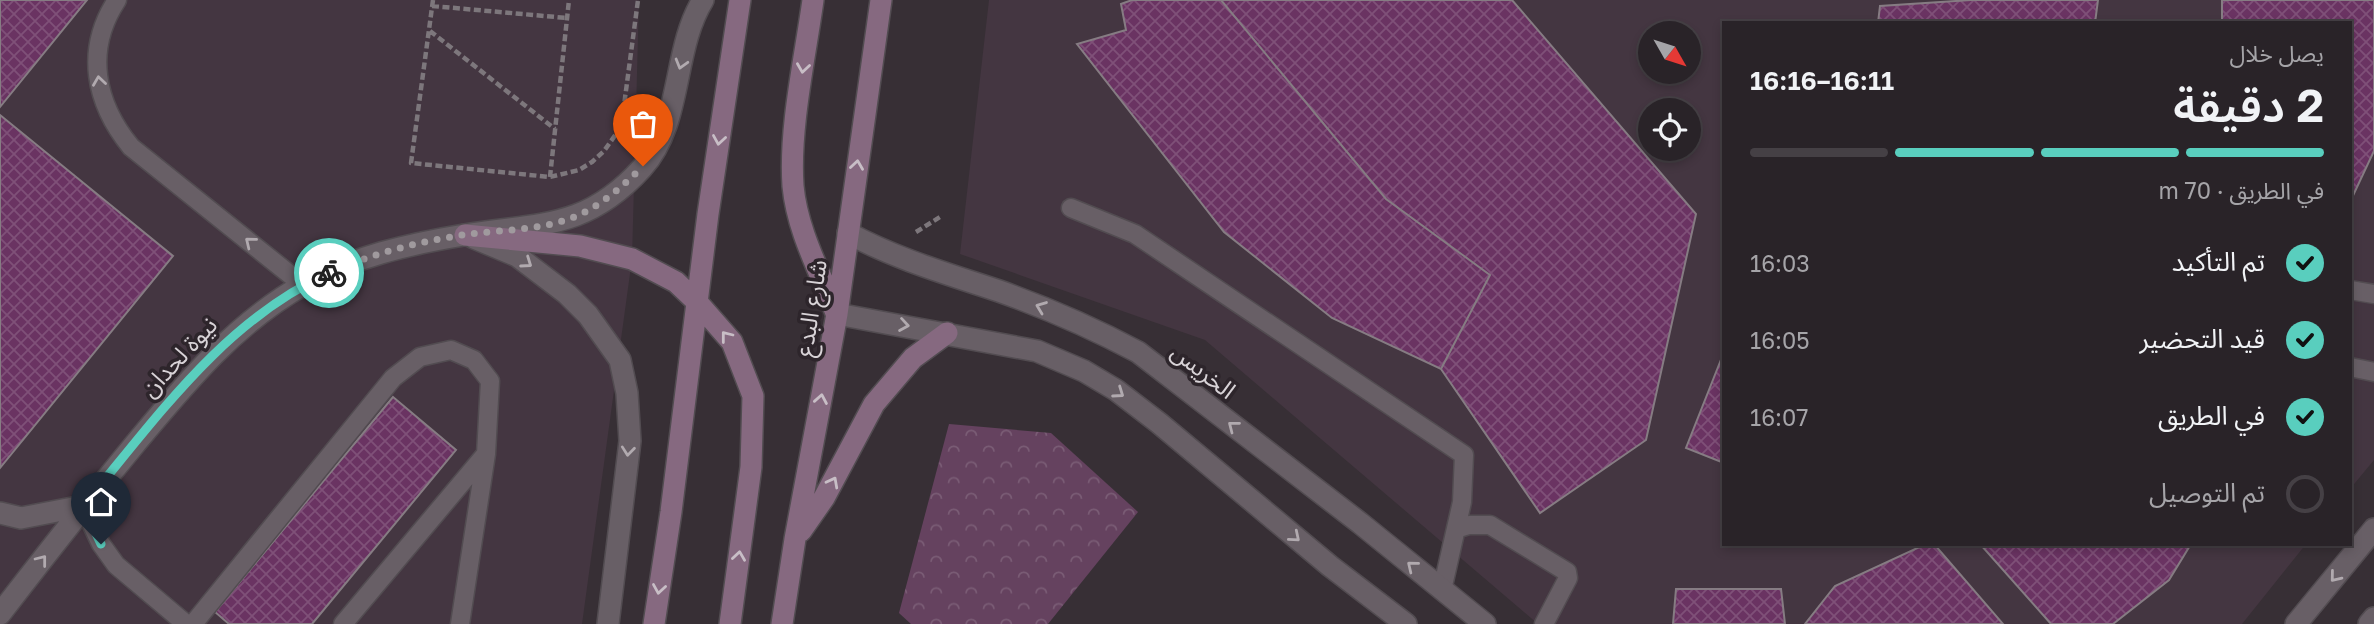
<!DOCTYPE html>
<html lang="ar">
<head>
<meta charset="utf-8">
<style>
  body { margin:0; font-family:"Golos Text","Noto Sans Arabic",sans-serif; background:#352f34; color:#f1f3f6; direction:rtl; height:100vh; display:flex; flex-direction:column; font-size:26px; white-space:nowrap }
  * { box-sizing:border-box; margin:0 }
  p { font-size:23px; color:#a5a4a8 }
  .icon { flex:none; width:38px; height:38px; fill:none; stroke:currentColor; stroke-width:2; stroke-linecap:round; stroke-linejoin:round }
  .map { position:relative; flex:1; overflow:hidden; direction:ltr }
  .drawer { position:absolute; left:1722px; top:21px; width:630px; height:525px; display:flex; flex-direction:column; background:#292328; border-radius:0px; box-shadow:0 4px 10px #0003,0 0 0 2px #454045; direction:rtl }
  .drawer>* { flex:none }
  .needle { width:46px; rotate:129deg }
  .buttons { position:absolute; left:1638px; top:21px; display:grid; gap:14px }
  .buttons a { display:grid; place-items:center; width:63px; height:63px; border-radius:50%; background:#292328; box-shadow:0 4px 10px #0003,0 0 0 2px #454045; font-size:35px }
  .pin { position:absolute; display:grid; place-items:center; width:60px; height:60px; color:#fff; margin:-72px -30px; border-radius:50% 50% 50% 0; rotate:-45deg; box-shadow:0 0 7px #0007 }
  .pin .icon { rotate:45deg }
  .courier { position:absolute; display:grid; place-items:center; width:70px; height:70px; margin:-35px; border:5px solid #59cebe; border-radius:50%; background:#fff; color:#222; box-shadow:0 2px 9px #0007 }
  .headline em { font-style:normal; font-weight:600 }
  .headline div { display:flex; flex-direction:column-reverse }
  .headline { display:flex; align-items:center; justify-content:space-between; height:119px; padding:0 28px }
  h1 { font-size:46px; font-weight:600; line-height:52px }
  .bar { display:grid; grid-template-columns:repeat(4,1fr); gap:10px 7px; align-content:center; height:84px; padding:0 28px }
  .bar i { height:9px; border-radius:5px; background:#454045 }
  .bar .active { background:#59cebe }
  .bar p { grid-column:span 4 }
  ol { padding:0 28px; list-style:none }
  li { display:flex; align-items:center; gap:21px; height:77px }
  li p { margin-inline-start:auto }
  li .icon { padding:7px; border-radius:50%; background:#59cebe; color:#111; stroke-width:4 }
  li:last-child { color:#a5a4a8 }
  li i { width:38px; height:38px; border:4px solid #454045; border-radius:50% }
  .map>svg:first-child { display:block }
</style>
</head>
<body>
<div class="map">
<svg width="2374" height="624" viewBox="0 0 2374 624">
  <defs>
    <pattern id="park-crowns" width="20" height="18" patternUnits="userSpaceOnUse" patternTransform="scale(1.75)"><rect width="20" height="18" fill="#65425f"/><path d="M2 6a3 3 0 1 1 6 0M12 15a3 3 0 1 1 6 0" fill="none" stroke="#7a5c75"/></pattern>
    <pattern id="building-cross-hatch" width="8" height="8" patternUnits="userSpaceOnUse" patternTransform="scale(1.75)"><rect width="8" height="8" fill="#6a3362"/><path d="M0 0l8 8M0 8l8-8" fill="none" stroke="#7f5078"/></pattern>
  </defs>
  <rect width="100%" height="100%" fill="#372f35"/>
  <!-- built -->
  <path fill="#443641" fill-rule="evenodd" d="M 0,0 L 639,0 L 632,259 L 582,624 L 0,624 Z
    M 989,0 L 2374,0 L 2374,460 L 2350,489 L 2350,23 L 1724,23 L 1724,544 L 2306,544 L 2242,624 L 1538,624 L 1205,340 L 960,254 ZM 1650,33 L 1689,33 L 1689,72 L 1650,72 ZM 1650,110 L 1689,110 L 1689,149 L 1650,149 Z"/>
  <!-- park -->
  <path fill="url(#park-crowns)" d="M 949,424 L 1051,433 L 1138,512 L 1048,624 L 911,624 L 899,613 Z"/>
  <!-- building -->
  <path fill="url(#building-cross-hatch)" stroke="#867c83" stroke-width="2" d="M 0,0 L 87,0 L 0,107 Z
    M 1132,0 L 1221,0 L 1386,199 L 1490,275 L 1441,369 L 1332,318 L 1224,232 L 1077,44 L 1126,30 L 1121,4 Z
    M 1221,0 L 1512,0 L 1696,214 L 1646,440 L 1540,513 L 1441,369 L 1490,275 L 1386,199 Z
    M 1971,0 L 2098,0 L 2095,23 L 1878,23 L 1880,6 Z
    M 2222,0 L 2374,0 L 2374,151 L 2350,202 L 2350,23 L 2222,23 Z
    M 0,115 L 173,256 L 0,468 Z
    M 1724,352 L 1724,463 L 1686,448 Z
    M 393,397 L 456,450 L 312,624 L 229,624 L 215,612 Z
    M 1926,544 L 1934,544 L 2003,624 L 1805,624 L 1835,586 Z
    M 1980,544 L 2191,544 L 2169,580 L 2113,624 L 2051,624 Z
    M 1676,589 L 1781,589 L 1785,624 L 1673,624 Z"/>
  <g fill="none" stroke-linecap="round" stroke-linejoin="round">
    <!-- lane casing -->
    <g stroke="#524c51" stroke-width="21">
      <path id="lane" d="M 117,0 C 84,50 95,103 131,147 L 303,285
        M 1071,208 L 1135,234 L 1464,455 L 1462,502 L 1442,590
        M 2350,290 L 2374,294
        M 2350,367 L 2374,372
        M 83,506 L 101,544 L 116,565 L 186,624
        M 1456,529 L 1469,525 L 1490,525 L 1567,572 L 1568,578 L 1544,624
        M 193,624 L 393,378 L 420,357 L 451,350 L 474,360 L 490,381 L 486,454 L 460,624
        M 343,624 L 485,455"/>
    </g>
    <!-- street casing -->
    <g stroke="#524c51" stroke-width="24">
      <path id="street" d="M 848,233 C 896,259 948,274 999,291 C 1047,308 1093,328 1138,352 L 1360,523 L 1485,624
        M 474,238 L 517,256 L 567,294 L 588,315 L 620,360 L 627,393 L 630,441 L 608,624
        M 837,314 L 1037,351 L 1084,371 L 1116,390 L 1159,423 L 1330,566 L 1406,624
        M 0,513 L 21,518 L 83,506
        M 0,614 C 44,557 89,500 135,444 C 185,384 234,324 303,285 C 352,257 409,244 464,235 C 539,223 586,230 642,168 C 683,123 672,50 703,0
        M 2296,624 L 2374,529
        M 2369,624 L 2374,618"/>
    </g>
    <!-- secondary casing -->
    <g stroke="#524c51" stroke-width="24">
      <path id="secondary" d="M 813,0 C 805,58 789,128 793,186 C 797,230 820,272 836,313
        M 465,235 L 580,246 L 632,259 L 676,282 L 697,302 L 732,342 L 753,396 L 751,467 L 730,624
        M 801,531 L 824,498 L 874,404 L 913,358 L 947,333
        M 654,624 L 671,512 L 708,214 L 740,0
        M 782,624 L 795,539 L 837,314 L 881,0"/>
    </g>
    <!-- path -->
    <path stroke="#7d777c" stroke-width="4.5" stroke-dasharray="7 3.5" stroke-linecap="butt" d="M 433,0 L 411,163 L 550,177 L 579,170 L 592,162 L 604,151 L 616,134 L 623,113 L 638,0
      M 432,6 L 567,18
      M 430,31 L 555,129
      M 550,177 L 569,0
      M 916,232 L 940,217"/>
    <!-- lane -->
    <use href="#lane" stroke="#685f66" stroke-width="18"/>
    <!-- street -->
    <use href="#street" stroke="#685f66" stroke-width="21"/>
    <!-- secondary -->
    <use href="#secondary" stroke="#866980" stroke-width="21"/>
  </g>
  <!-- one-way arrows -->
  <defs><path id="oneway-chevron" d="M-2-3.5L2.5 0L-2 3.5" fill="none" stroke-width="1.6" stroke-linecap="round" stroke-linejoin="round" transform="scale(1.75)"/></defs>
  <g stroke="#b1aaaf">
    <use href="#oneway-chevron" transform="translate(681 64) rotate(106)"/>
    <use href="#oneway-chevron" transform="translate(99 81) rotate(-98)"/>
    <use href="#oneway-chevron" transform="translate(250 242) rotate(-141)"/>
    <use href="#oneway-chevron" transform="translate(527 263) rotate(35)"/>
    <use href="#oneway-chevron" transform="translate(1041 307) rotate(-159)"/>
    <use href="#oneway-chevron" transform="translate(904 325) rotate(9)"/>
    <use href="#oneway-chevron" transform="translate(1119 393) rotate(35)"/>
    <use href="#oneway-chevron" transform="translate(1233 426) rotate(-142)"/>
    <use href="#oneway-chevron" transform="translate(628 451) rotate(96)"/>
    <use href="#oneway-chevron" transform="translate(1295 537) rotate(40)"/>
    <use href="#oneway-chevron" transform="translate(42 560) rotate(-52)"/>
    <use href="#oneway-chevron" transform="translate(1412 566) rotate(-141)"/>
    <use href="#oneway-chevron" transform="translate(2335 577) rotate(129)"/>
  </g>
  <g stroke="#c8bec6">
    <use href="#oneway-chevron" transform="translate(803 68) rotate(98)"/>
    <use href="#oneway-chevron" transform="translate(719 140) rotate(99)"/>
    <use href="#oneway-chevron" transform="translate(857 165) rotate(-82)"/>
    <use href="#oneway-chevron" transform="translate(726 336) rotate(-128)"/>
    <use href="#oneway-chevron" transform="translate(821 399) rotate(-80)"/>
    <use href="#oneway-chevron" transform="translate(833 482) rotate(-62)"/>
    <use href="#oneway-chevron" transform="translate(739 556) rotate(-82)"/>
    <use href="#oneway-chevron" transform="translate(659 589) rotate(99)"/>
  </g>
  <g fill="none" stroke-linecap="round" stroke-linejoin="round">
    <!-- done -->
    <path stroke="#a09a9e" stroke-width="7" stroke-dasharray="0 12.6" d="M 329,273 C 373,253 421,241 469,234 C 503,230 542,230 574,217 C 601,206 623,186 643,166"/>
    <!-- route -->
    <path stroke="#59cebe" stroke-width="9" d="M 101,544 L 83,506 C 156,419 223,321 329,273"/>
  </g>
  <g text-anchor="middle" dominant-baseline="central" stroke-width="7" stroke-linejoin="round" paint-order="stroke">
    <!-- street labels -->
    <g font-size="24" fill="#d8d3d7" stroke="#2d252b">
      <text transform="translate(810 308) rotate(-81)">شارع البدع</text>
      <text transform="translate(178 356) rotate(-47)">نيوة لحدان</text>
      <text transform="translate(1204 370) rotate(38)">الخريس</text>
    </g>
  </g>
</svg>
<div class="buttons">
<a><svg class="needle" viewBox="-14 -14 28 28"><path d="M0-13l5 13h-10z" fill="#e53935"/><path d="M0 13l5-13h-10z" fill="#a5a4a8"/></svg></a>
<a><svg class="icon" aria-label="locate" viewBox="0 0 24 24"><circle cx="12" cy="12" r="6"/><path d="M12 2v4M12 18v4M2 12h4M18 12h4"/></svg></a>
</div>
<div class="pin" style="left:643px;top:166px;background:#ea580c"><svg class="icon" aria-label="bag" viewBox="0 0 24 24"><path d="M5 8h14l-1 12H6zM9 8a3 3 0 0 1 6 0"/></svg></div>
<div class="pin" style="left:101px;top:544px;background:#1f2937"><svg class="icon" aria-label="home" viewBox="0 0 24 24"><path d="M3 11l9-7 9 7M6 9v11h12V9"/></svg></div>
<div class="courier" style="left:329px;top:273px"><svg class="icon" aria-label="bike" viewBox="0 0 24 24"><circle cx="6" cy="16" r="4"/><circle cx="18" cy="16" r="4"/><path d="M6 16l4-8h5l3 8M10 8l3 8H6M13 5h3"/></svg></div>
<section class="drawer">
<div class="headline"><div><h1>2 دقيقة</h1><p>يصل خلال</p></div><em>16:11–16:16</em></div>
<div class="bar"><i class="active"></i><i class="active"></i><i class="active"></i><i></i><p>في الطريق · 70 m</p></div>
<ol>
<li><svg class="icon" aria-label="check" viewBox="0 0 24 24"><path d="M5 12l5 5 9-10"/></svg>تم التأكيد<p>16:03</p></li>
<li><svg class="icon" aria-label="check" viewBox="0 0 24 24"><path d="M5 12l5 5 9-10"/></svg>قيد التحضير<p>16:05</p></li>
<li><svg class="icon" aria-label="check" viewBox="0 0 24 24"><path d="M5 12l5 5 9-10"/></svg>في الطريق<p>16:07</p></li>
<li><i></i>تم التوصيل</li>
</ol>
</section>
</div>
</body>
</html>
